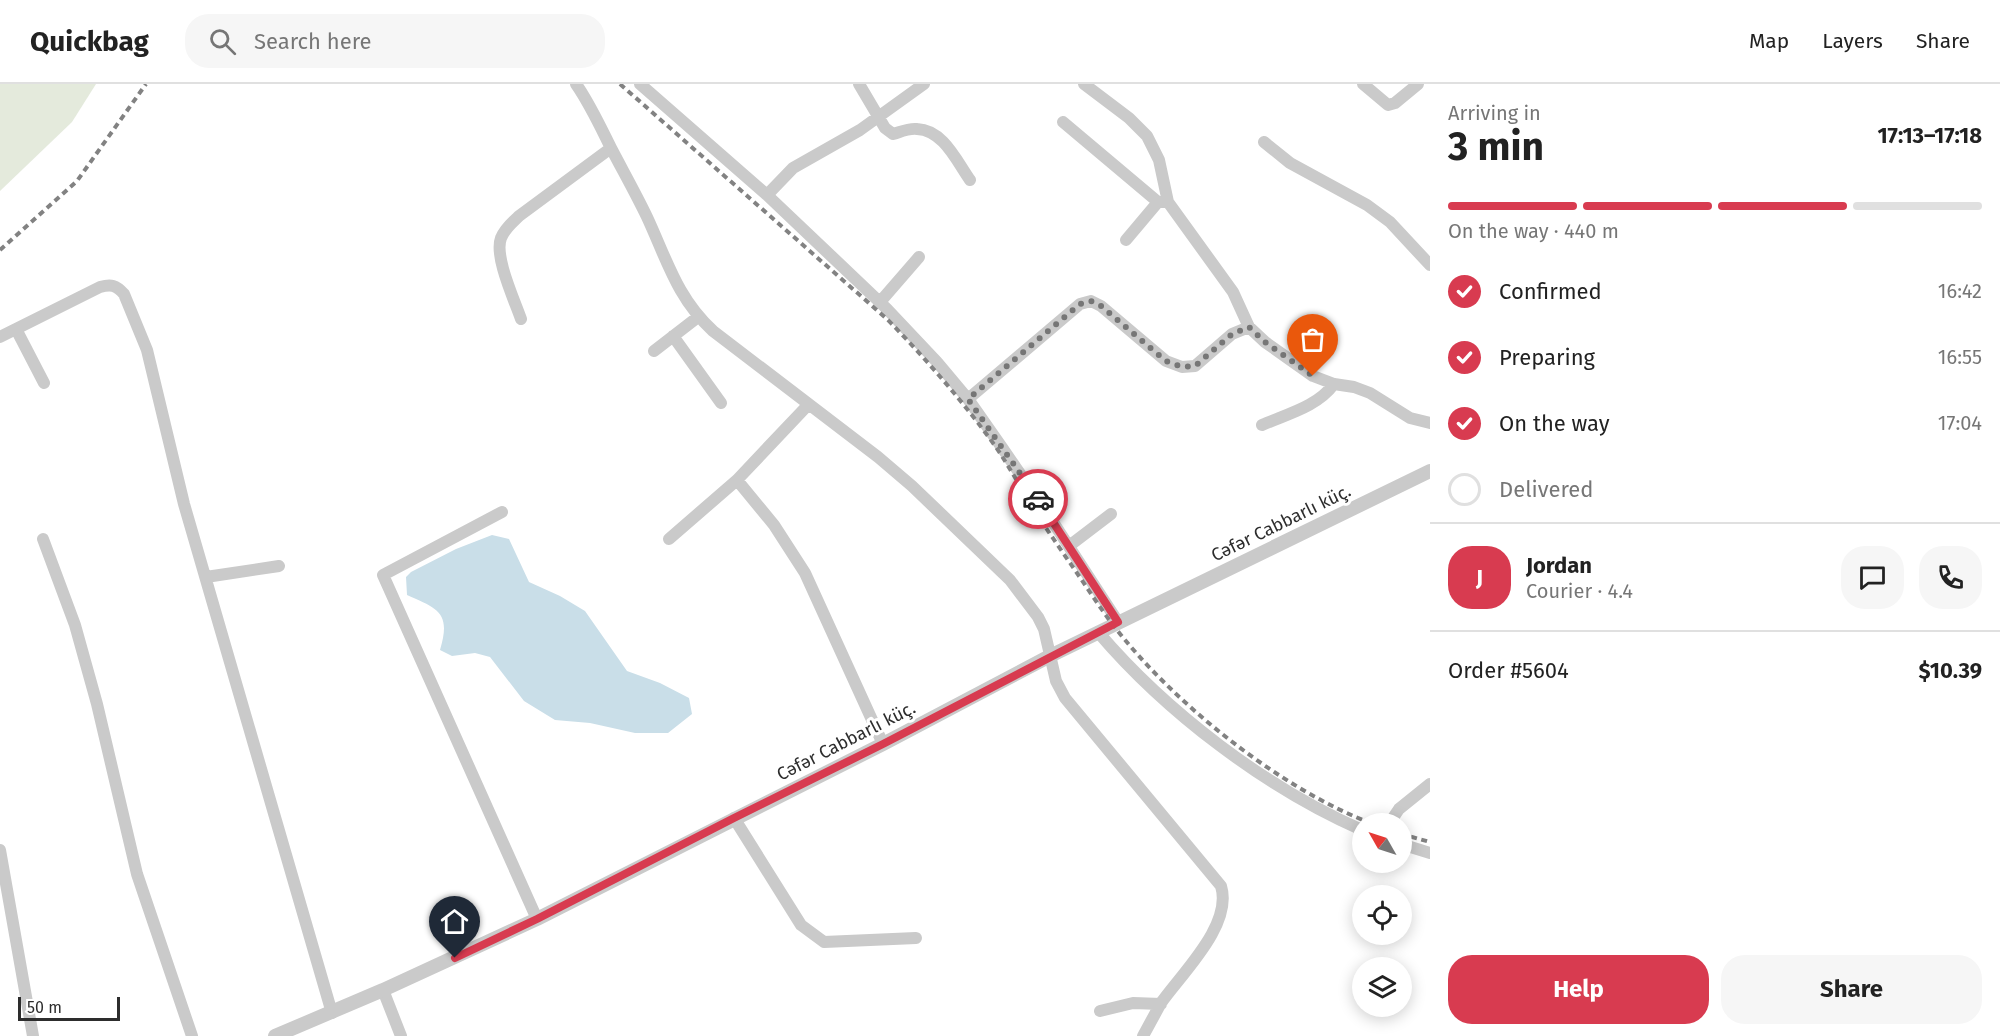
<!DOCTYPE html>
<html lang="en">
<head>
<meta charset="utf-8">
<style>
  body { margin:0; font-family:"Fira Sans",sans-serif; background:#f6f6f6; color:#222; height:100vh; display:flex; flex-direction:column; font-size:22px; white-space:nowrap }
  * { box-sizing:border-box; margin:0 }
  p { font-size:20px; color:#767676 }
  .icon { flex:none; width:33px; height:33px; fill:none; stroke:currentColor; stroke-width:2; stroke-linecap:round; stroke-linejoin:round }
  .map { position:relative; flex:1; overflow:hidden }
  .details { display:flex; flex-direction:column; background:#fff; width:570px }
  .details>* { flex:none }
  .needle { width:39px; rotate:309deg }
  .fabs { position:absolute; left:1352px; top:729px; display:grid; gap:12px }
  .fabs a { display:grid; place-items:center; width:60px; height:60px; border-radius:50%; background:#fff; box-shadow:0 3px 15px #0003; font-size:30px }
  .scale { position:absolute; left:18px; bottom:15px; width:102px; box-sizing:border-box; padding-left:6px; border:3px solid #2d2d2d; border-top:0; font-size:16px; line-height:21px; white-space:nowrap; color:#2d2d2d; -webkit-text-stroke:4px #fff; paint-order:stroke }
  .pin { position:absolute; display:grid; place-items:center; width:51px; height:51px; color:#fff; margin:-62px -26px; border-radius:50% 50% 50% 0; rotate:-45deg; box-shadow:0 0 6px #0007 }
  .pin .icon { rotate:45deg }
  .courier { position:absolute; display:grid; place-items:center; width:60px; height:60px; margin:-30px; border:4px solid #d83b50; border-radius:50%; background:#fff; color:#222; box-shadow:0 2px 8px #0007 }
  .overview em { font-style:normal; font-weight:700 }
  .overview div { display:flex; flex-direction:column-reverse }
  .overview { display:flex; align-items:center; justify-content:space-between; height:102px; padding:0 18px }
  h1 { font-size:39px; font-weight:700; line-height:45px }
  .bar { display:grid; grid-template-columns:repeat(4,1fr); gap:9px 6px; align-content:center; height:72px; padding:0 18px }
  .bar i { height:8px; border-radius:4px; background:#e0e0e0 }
  .bar .active { background:#d83b50 }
  .bar p { grid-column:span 4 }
  .line { display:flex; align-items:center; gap:15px; padding:0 18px; border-top:2px solid #e0e0e0 }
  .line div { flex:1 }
  .round { display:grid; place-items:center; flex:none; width:63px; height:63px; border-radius:24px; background:#f6f6f6 }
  ol { padding:0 18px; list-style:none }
  li { display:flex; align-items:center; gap:18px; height:66px }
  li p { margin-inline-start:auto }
  li .icon { padding:6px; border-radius:50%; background:#d83b50; color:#fff; stroke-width:4 }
  li:last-child { color:#767676 }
  li i { width:33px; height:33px; border:3px solid #e0e0e0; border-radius:50% }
  .primary-button { display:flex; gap:12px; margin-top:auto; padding:12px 18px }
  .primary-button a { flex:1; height:69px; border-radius:24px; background:#d83b50; color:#fff; font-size:24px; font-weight:700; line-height:69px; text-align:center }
  .primary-button a+a { background:#f6f6f6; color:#222 }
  header { display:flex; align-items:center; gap:36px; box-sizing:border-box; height:84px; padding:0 30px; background:#fff; border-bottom:2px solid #e0e0e0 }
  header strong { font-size:28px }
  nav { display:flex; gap:33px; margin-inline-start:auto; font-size:21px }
  .search { width:420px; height:54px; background:#f6f6f6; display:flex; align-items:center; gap:15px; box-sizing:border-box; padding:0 21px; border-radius:24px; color:#767676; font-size:22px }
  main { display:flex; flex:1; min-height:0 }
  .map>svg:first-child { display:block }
</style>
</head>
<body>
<header>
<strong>Quickbag</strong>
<div class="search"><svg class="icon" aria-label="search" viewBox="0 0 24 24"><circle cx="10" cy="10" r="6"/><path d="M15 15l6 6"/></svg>Search here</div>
<nav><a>Map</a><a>Layers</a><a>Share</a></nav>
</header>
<main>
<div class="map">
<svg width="1430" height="952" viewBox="0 0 1430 952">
  <rect width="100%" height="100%" fill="#fff"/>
  <!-- green -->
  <path fill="#e4eadc" d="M 0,0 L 96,0 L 72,38 L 0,107 Z"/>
  <!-- water -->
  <path fill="#c9dee8" d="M 492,451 L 509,455 L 529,498 L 560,512 L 585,527 L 627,587 L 660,599 L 689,614 L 692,630 L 668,649 L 635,649 L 590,639 L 555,636 L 524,617 L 490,573 L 475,569 L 452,572 L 440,566 C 451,529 439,525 407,511 L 406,493 L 411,488 L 456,465 Z"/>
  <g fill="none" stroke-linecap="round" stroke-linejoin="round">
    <!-- minor -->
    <path stroke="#cacaca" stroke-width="12" d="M 576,0 C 590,20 600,42 611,64 C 623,87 636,110 647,133 C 667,176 677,214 713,247 L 878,373 L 912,402 L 1010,496 L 1038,533 L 1044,545 L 1056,597 L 1065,614 L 1221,802 C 1233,841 1182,889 1161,919 C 1155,930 1149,941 1143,952
      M 640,0 L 767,111 L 887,225 L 937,278 L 968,315 L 1003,365 L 1051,435 L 1118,538
      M 859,0 L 885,44 L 893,50 C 900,48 909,44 917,45 C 943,46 956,76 970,96
      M 1084,0 L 1129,34 L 1147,52 L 1159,76 L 1168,118 L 1233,208 L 1249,243 L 1265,258 L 1313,292 L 1334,300 L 1354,303 L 1370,309 L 1410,334 L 1430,339
      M 1363,0 L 1388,21 L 1395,19 L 1418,0
      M 1063,38 L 1158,118 L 1168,118
      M 1264,58 L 1290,79 L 1367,121 L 1390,138 L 1430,181
      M 767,111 L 793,84 L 860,46 L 924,0
      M 1126,156 L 1158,118
      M 880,218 L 919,173
      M 521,235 C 514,215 494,172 501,154 C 505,144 512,139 519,132 L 611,64
      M 16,245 L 44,299
      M 673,252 L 721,319
      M 0,253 L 100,203 C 111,200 116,201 124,210 L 147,266 L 184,420 L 332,929
      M 654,267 L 698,233
      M 968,315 L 1080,220 L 1091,217 L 1101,222 L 1166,277 L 1182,283 L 1195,282 L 1232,250 L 1249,243
      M 1262,341 C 1287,330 1317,323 1334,300
      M 737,396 L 774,441 L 805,489 L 883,660
      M 502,428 L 383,491 L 537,835
      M 43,455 L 75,541 L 97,620 L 137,790 L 192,952
      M 669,455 L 737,396 L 808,321
      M 1069,462 L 1111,430
      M 206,493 L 279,482
      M 1098,548 C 1166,628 1266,704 1362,746
      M 734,734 L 801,841 L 824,858 L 916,854
      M 1389,740 L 1399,725 L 1430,700
      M 1401,760 L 1430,769
      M 0,766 L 33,952
      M 383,906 L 401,952
      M 1100,927 L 1133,919 L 1161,920"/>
    <!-- tertiary -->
    <path stroke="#cacaca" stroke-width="14" d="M 275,952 L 383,906 L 537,835 L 883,660 L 1050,572 L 1430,387"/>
    <!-- rail -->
    <path stroke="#828282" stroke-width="4" stroke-dasharray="6 4.5" stroke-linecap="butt" d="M 620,0 L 887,235 C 925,274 961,315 993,359 C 1008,380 1020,403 1034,425 C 1048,448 1064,470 1079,492 C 1090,508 1101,525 1113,541 C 1173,619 1280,705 1373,740
      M 0,166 L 77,97 L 146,0
      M 1401,750 L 1430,758"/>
  </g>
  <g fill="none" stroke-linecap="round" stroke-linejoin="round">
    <!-- done -->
    <path stroke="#767676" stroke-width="6" stroke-dasharray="0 10.8" d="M 1038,415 L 968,315 L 1080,220 L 1091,217 L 1101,222 L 1166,277 L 1182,283 L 1195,282 L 1232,250 L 1249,243 L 1265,258 L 1313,292"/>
    <!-- route -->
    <path stroke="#d83b50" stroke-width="8" d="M 455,874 L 537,835 L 734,734 L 883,660 L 1118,538 L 1038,415"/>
  </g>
  <g text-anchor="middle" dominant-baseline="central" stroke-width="6" stroke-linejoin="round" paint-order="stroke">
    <!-- street labels -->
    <g font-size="18" fill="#2d2d2d" stroke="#fff">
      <text transform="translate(1281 439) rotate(-26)">Cəfər Cabbarlı küç.</text>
      <text transform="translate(846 657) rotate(-27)">Cəfər Cabbarlı küç.</text>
    </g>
  </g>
</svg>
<div class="fabs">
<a><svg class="needle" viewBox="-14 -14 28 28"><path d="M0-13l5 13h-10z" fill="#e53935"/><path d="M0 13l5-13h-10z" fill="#767676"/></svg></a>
<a><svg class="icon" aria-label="locate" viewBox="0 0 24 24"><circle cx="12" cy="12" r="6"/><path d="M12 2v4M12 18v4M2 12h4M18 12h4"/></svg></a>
<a><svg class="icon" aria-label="layers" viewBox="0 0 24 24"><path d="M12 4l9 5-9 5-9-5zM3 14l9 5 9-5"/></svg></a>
</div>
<div class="scale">50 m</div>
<div class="pin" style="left:1313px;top:292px;background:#ea580c"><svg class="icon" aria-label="bag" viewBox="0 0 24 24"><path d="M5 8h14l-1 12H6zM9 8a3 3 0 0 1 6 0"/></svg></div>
<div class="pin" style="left:455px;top:874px;background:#1f2937"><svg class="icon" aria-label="home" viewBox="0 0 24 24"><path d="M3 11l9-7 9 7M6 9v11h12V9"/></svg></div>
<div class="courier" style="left:1038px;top:415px"><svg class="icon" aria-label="car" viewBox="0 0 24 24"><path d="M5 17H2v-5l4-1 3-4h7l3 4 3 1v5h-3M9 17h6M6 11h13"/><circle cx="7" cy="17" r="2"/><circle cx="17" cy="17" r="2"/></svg></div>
</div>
<section class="details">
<div class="overview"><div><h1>3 min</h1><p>Arriving in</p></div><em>17:13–17:18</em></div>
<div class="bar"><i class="active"></i><i class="active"></i><i class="active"></i><i></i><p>On the way · 440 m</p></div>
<ol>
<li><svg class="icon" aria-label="check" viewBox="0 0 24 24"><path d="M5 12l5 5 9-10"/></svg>Confirmed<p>16:42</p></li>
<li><svg class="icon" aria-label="check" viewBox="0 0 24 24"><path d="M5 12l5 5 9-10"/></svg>Preparing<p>16:55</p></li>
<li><svg class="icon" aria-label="check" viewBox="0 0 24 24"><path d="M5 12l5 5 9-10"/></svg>On the way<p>17:04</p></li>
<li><i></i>Delivered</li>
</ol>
<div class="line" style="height:108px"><b class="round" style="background:#d83b50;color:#fff">J</b><div><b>Jordan</b><p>Courier · 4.4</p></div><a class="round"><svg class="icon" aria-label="chat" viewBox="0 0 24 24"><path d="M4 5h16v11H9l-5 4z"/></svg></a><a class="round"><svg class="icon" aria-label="phone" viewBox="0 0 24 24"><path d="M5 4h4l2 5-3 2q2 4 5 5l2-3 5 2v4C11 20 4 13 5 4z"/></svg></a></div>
<div class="line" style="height:78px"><div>Order #5604</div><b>$10.39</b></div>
<div class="primary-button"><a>Help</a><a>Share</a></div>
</section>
</main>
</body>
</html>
